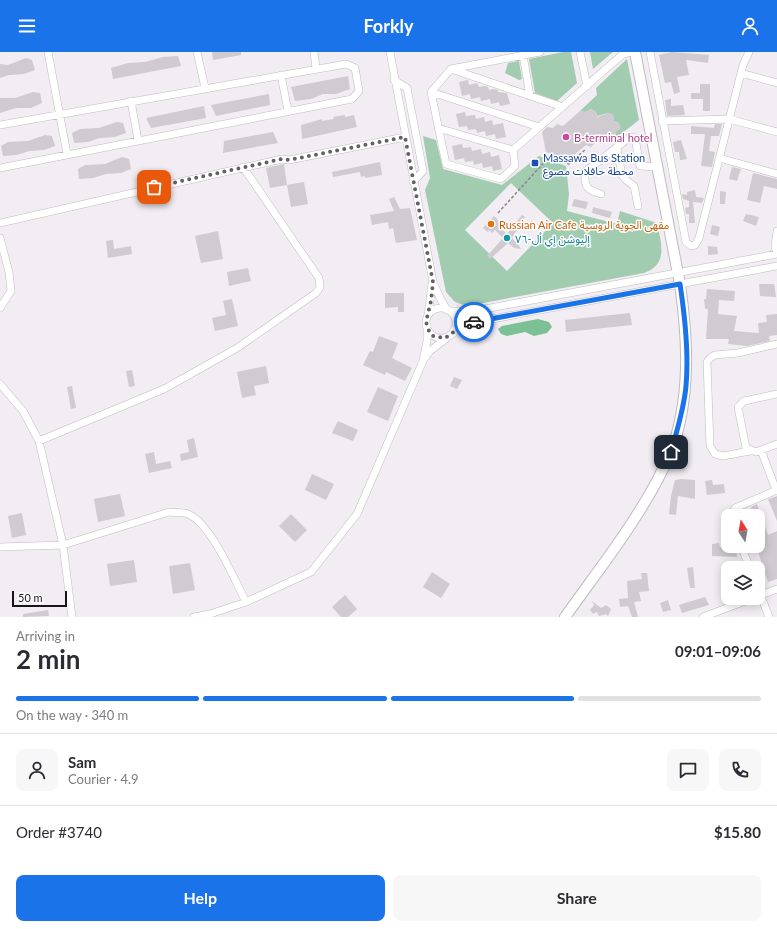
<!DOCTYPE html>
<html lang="en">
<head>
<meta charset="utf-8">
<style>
  body { margin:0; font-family:Lato,"Noto Sans Arabic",sans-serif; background:#f7f7f7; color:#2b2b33; height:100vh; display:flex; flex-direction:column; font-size:15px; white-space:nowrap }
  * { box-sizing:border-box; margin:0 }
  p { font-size:13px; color:#7c7c81 }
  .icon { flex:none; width:22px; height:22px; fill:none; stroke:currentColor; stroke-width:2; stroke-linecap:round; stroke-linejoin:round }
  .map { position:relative; height:565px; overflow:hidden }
  .sheet { display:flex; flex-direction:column; background:#fff; flex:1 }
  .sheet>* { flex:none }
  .needle { width:26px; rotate:349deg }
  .controls { position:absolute; left:721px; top:457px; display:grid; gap:8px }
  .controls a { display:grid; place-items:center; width:44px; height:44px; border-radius:8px; background:#fff; box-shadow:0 2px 10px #0003; font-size:20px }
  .scale { position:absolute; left:12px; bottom:10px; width:55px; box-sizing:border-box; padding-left:4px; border:2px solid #181518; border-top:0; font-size:11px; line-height:14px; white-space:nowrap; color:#181518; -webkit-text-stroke:3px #fff; paint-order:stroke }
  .pin { position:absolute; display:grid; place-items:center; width:34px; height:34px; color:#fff; margin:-17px; border-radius:8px; box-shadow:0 2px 6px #0006 }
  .courier { position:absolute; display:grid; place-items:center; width:40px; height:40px; margin:-20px; border:3px solid #1a73e8; border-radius:50%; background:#fff; color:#222; box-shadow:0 1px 5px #0007 }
  .overview em { font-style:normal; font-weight:700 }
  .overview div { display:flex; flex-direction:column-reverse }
  .overview { display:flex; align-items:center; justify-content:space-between; height:68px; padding:0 16px }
  h1 { font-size:26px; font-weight:700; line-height:30px }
  .bar { display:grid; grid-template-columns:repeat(4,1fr); gap:6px 4px; align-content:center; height:48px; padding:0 16px }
  .bar i { height:5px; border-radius:3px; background:#e1e1e2 }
  .bar .on { background:#1a73e8 }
  .bar p { grid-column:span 4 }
  .line { display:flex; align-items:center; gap:10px; padding:0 16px; border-top:1px solid #e1e1e2 }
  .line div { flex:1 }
  .round { display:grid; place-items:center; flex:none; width:42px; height:42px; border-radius:8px; background:#f7f7f7 }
  .primary-button { display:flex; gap:8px; margin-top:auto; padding:8px 16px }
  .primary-button a { flex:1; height:46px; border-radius:8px; background:#1a73e8; color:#fff; font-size:16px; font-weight:700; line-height:46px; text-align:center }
  .primary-button a+a { background:#f7f7f7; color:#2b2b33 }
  header { display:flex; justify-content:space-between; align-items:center; height:52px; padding:0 16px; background:#1a73e8; color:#fff; font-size:18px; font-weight:700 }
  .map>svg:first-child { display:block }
</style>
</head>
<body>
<header><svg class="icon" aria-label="menu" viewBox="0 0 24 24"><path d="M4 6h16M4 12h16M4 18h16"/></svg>Forkly<svg class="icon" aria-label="person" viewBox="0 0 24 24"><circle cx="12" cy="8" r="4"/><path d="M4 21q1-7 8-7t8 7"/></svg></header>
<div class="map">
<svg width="777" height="565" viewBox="0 0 777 565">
  <rect width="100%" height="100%" fill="#f2ecf3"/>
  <!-- green -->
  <path fill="#a1ccb0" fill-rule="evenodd" d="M 563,0 L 571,0 L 577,31 L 557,49 L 535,41 L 529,7 Z
    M 590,0 L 613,0 L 593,17 Z
    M 627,7 L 639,68 L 612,89 L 616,84 L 615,80 L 620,77 L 619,71 L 614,69 L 613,63 L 608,61 L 597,64 L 596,60 L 591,57 L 585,60 L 580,59 L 597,43 L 596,36 Z
    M 519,9 L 522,27 L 519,28 L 505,21 L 508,11 Z
    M 423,84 L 436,88 L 443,117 L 502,133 L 539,104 L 566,114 L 569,142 L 567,159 L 617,172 L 620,159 L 657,171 C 661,191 669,212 644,221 L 467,254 L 455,250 L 446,240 L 425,138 L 430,126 ZM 511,131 L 553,171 L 507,219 L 465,178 Z"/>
  <!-- forest -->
  <path fill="#7cc196" d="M 538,267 L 549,270 L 552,275 L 547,281 L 534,284 L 525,280 L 507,284 L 501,282 L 498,277 L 502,274 Z"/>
  <!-- building -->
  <path fill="#d0cad1" d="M 212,0 L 241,0 L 241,3 L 213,8 Z
    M 672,0 L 709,3 L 708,11 L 686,8 L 689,23 L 677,25 L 680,40 L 674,42 L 671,30 L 665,31 L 659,3 Z
    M 178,4 L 181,14 L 113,27 L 111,16 L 128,11 L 145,10 L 163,5 Z
    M 26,6 L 32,8 L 35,18 L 24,22 L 9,23 L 0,26 L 0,12 L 8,13 Z
    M 348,24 L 350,37 L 336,42 L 323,42 L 311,47 L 295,49 L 291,35 Z
    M 468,28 L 469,33 L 477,31 L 479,35 L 485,34 L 488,35 L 489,38 L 493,37 L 498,38 L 498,40 L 507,41 L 510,52 L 500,54 L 499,50 L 491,52 L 490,47 L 481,49 L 480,45 L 471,47 L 470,42 L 462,44 L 459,30 Z
    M 700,32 L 710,32 L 710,59 L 703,59 L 703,47 L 691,47 L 691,41 L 700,41 Z
    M 33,40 L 40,41 L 42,51 L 31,56 L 16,56 L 0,61 L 0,46 L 15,46 Z
    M 269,42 L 270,53 L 216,64 L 211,53 Z
    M 671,47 L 671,54 L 683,53 L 685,63 L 667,64 L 665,48 Z
    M 204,54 L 206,66 L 151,76 L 146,66 Z
    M 591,57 L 596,60 L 597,65 L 608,61 L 613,63 L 614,69 L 619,71 L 620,77 L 615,80 L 616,84 L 612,89 L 606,88 L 602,92 L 596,90 L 591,95 L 586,93 L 573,104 L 564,102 L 558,105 L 546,100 L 542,80 L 547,75 L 553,76 L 557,72 L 563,74 L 580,59 L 585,60 Z
    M 465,60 L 466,64 L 475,63 L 476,67 L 484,65 L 485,70 L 492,68 L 493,73 L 503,71 L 506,85 L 496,87 L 495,82 L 486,84 L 485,79 L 477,81 L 476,77 L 468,78 L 467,74 L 459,75 L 456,62 Z
    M 345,63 L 345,65 L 354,63 L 357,75 L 302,87 L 301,73 L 322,67 L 322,69 L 334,67 L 333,65 Z
    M 117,70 L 123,71 L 126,81 L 115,85 L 100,86 L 88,90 L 74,91 L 72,81 L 80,77 L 99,76 Z
    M 715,72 L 722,72 L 719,84 L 711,84 L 709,99 L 715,100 L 712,115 L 701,114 L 705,82 L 691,82 L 691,74 L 714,76 Z
    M 273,80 L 278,91 L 223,101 L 224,89 Z
    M 45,83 L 52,84 L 55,94 L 44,98 L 29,99 L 17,103 L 3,104 L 1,94 L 8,90 L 28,89 Z
    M 681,88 L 687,107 L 680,108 L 679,100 L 675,100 L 673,90 Z
    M 462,92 L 463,96 L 471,95 L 472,99 L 481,97 L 482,102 L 490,100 L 491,105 L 499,103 L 502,117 L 493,119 L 492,114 L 483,116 L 482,111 L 474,113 L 473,109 L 465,110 L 464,106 L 455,108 L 452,94 Z
    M 122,105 L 129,107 L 131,117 L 121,121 L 106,122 L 93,126 L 79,127 L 78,117 L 85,113 L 105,112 Z
    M 380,110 L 382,123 L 365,126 L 365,124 L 361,125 L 360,120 L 333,125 L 332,120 Z
    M 284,112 L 287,133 L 270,136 L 266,116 Z
    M 732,115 L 741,117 L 737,129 L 729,127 Z
    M 753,121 L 777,127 L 777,137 L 764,134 L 760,151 L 747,148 Z
    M 304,130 L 308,152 L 291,155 L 287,133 Z
    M 695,138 L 696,145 L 704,146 L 702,151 L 693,150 L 695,171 L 689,171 L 689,162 L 686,162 L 685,156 L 689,155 L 689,149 L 683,147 L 682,142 L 687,143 L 687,140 Z
    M 720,139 L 726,140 L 725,152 L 720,152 Z
    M 394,145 L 400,157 L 410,156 L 417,188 L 396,191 L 393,176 L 389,177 L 388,170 L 372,173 L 370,163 L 394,159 L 389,147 Z
    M 574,147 L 588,150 L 586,157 L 572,154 Z
    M 593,155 L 612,160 L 610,166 L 592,161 Z
    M 746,162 L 759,165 L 756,174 L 743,169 Z
    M 522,163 L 525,165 L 512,186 L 518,192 L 521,197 L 514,196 L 508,191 L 490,207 L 487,204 L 503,186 L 495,178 L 492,181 L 489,178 L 488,180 L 483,176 L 494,164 L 501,171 L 499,175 L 507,182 Z
    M 712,173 L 720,175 L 718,184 L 710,182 Z
    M 218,179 L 223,207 L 201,211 L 195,184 Z
    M 113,188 L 114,197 L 131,194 L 132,202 L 108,206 L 106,189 Z
    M 708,194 L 717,195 L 718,202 L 708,203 Z
    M 248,216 L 251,229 L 229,234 L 227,220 Z
    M 759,232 L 774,232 L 776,245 L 760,244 Z
    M 707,237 L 735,239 L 734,249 L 719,248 L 718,262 L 737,264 L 734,279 L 759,281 L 758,271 L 767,270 L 766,263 L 777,262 L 777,283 L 769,284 L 770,289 L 747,294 L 728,292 L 729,287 L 706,287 L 708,257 L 705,257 L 704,247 L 706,247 Z
    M 385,241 L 404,241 L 404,260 L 398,260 L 398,255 L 385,256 Z
    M 232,247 L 238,274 L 215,279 L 212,266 L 226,263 L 223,249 Z
    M 630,261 L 632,273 L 566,280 L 565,268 Z
    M 379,284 L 398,291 L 392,306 L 412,316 L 405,329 L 386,320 L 385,323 L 363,313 L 370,299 L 373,300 Z
    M 266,314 L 269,331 L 254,334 L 256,343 L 242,346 L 237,320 Z
    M 132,318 L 135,334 L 129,335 L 126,319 Z
    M 454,325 L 462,328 L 457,337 L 450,334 Z
    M 72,334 L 76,356 L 71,357 L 67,335 Z
    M 378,335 L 398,344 L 388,369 L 367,360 Z
    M 338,369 L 358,378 L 353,389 L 332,381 Z
    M 194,386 L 198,405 L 181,409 L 180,402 L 189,400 L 187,388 Z
    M 154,400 L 156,412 L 170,409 L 172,416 L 149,421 L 145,402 Z
    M 312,422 L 334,432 L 326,448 L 305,438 Z
    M 681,427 L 695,428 L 695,447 L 678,444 L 676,463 L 669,462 L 671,444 L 675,428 Z
    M 712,428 L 713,433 L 724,432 L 725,441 L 707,443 L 705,429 Z
    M 120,442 L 125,464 L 98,470 L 94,447 Z
    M 777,444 L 777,469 L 768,447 Z
    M 757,452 L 768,483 L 777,479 L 777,527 L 768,530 L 756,494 L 758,494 L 758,487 L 762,485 L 758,474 L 758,464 L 754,464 L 751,455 Z
    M 22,461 L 26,483 L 12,486 L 8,464 Z
    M 291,462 L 307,478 L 295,490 L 279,474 Z
    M 719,491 L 720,495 L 736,495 L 737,505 L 712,504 L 712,492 Z
    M 134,508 L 137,530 L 110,534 L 107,512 Z
    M 190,511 L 195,538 L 173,542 L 169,514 Z
    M 693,515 L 695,536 L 690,536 L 687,516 Z
    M 432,520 L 450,532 L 441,546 L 423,535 Z
    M 641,521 L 647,521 L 649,539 L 639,540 L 641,549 L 634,550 L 638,565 L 632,565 L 628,554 L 620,555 L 619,547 L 628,546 L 627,529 L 642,527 Z
    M 345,543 L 357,557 L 348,565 L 341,565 L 332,555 Z
    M 705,545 L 709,553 L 682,561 L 679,553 Z
    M 668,548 L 671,558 L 663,560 L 660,551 Z
    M 592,549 L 601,556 L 606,553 L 611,557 L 608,564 L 606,562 L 599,564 L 597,560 L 593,562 L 590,558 L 594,553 Z
    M 48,558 L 49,564 L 23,565 L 23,562 Z"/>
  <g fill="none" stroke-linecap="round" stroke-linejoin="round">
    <!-- minor casing -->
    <g stroke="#c0bac0" stroke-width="8">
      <path id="minor" d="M 48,0 L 67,102
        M 197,0 L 205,36
        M 314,0 L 316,16
        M 390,0 L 433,230 L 440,246 L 447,258
        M 540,0 L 451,17 L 431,40 L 446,112 L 501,127 L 515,114 L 513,98 L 623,2 L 632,0
        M 580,0 L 587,34
        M 650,0 L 686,190 L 691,194 L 695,193 L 699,186 L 743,13 L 749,0
        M 523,3 L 530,44
        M 451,17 L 563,55
        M 741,21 L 777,31
        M 281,23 L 288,59
        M 394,28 L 407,36 L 423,119 L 413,130
        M 431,40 L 539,75
        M 131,49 L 138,88
        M 662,69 L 729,67 L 777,80
        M 0,73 L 346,12 L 355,16 L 359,39 L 352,47 L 0,116
        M 438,76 L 513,98
        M 617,97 L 622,123 L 626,128 L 634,134 L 638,154
        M 719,106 L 777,122
        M 601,142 C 587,138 584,135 585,120 L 630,85 L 635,86 L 640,114 L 658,115
        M 0,171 L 282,107 L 289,108 L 405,85
        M 777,179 L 775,195 L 777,201
        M 0,186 L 9,220 L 11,239 L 0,256
        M426 271a15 15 0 1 1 30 0a15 15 0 1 1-30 0Z
        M 450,259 L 474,259 L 777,202
        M 428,263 L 432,232
        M 451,283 L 461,275 L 476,270 L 777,214
        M 425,306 L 430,299 L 447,286
        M 0,332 L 23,359 L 39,389 L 63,493 L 72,565
        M 777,342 L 744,349 L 738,355 L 746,396 L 756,400 L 777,392
        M 39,389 L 164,337 L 237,296 L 316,241 L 320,235 L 319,226 L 243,115
        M 761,398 L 776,438
        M 750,399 L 723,404 L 715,402 L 710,394 L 707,310 L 710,306 L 715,303 L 738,301 L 777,292
        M 731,464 L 735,456 L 777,438
        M 741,494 L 750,516
        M 0,495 L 63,493 L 169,460 C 175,461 183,460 188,462 C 211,471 235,529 246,550
        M 758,537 L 769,565
        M 758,544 L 777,537
        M 194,565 L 210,562 L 246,550 L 311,520 L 357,462 L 423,309 L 427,289 L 427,273
        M 703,565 L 753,546"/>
    </g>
    <!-- highway casing -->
    <g stroke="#c0bac0" stroke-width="12">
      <path id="highway" d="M 565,565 C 597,520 632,476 658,427 C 662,418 668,409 671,400 C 691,346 688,288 680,232 L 635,0"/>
    </g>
    <!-- path -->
    <path stroke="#888489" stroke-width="1.5" stroke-dasharray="3 2" stroke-linecap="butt" d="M 498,161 L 549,105 L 569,112 L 586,97"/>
    <!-- minor -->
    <use href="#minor" stroke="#fff" stroke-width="7"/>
    <!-- highway -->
    <use href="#highway" stroke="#fff" stroke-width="10"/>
  </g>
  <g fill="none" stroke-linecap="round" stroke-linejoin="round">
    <!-- done -->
    <path stroke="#646065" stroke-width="4" stroke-dasharray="0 7.2" d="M 154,135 L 282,107 L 289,108 L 405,85 L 433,230 L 431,249 L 426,270 L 429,279 L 433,284 L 445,286 L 461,275 L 474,270"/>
    <!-- route -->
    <path stroke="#1a73e8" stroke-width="5" d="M 474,270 L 680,232 C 685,265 689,301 686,334 C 684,357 677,378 671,400"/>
  </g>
  <!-- markers -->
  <circle fill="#d1479c" stroke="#fff" stroke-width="1.5" cx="566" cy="85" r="4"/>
  <rect fill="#1a4fb4" stroke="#fff" stroke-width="1.5" x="531" y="107" width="8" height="8" rx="2"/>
  <circle fill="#e8710a" stroke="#fff" stroke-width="1.5" cx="491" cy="172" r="4"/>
  <circle fill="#0f9aa8" stroke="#fff" stroke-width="1.5" cx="507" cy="186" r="4"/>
  <g text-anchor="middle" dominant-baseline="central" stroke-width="3" stroke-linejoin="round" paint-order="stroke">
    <!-- hotel labels -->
    <g font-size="11" fill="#b23c85" stroke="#fff" text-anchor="start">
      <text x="574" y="85">B-terminal hotel</text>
    </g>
    <!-- transit labels -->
    <g font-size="11" fill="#164399" stroke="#fff" text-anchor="start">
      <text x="543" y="105">Massawa Bus Station<tspan x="543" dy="13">محطة حافلات مصوع</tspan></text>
    </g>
    <!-- food labels -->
    <g font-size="11" fill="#c56008" stroke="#fff" text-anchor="start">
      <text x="499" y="172">Russian Air Cafe مقهى الجوية الروسية</text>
    </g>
    <!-- culture labels -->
    <g font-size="11" fill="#0d838f" stroke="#fff" text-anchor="start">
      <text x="515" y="186">إليوشن إي أل-٧٦</text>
    </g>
  </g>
</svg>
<div class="controls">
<a><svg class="needle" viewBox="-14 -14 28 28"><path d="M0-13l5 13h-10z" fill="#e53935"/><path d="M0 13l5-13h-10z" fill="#7c7c81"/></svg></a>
<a><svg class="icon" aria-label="layers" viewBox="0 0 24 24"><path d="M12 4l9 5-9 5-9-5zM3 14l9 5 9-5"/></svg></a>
</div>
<div class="scale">50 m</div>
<div class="pin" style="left:154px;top:135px;background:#ea580c"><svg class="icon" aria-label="bag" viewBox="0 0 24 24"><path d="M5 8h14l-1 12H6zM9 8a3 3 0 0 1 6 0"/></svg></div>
<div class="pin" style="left:671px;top:400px;background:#1f2937"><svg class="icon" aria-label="home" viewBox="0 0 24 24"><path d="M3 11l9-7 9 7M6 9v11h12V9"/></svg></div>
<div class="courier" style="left:474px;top:270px"><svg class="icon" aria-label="car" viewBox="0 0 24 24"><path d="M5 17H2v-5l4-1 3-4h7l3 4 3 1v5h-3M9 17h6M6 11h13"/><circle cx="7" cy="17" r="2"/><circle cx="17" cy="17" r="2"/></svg></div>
</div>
<section class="sheet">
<div class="overview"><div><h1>2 min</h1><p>Arriving in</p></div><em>09:01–09:06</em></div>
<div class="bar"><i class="on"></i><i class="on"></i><i class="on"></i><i></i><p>On the way · 340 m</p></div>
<div class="line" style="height:72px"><a class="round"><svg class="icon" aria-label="person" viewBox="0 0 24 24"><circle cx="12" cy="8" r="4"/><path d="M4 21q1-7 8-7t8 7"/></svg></a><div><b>Sam</b><p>Courier · 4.9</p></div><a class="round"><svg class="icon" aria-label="chat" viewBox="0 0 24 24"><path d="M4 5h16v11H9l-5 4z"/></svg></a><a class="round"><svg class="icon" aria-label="phone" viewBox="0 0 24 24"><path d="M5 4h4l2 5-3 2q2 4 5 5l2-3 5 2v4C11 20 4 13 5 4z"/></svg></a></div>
<div class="line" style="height:52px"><div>Order #3740</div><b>$15.80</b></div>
<div class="primary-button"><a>Help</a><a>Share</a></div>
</section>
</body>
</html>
